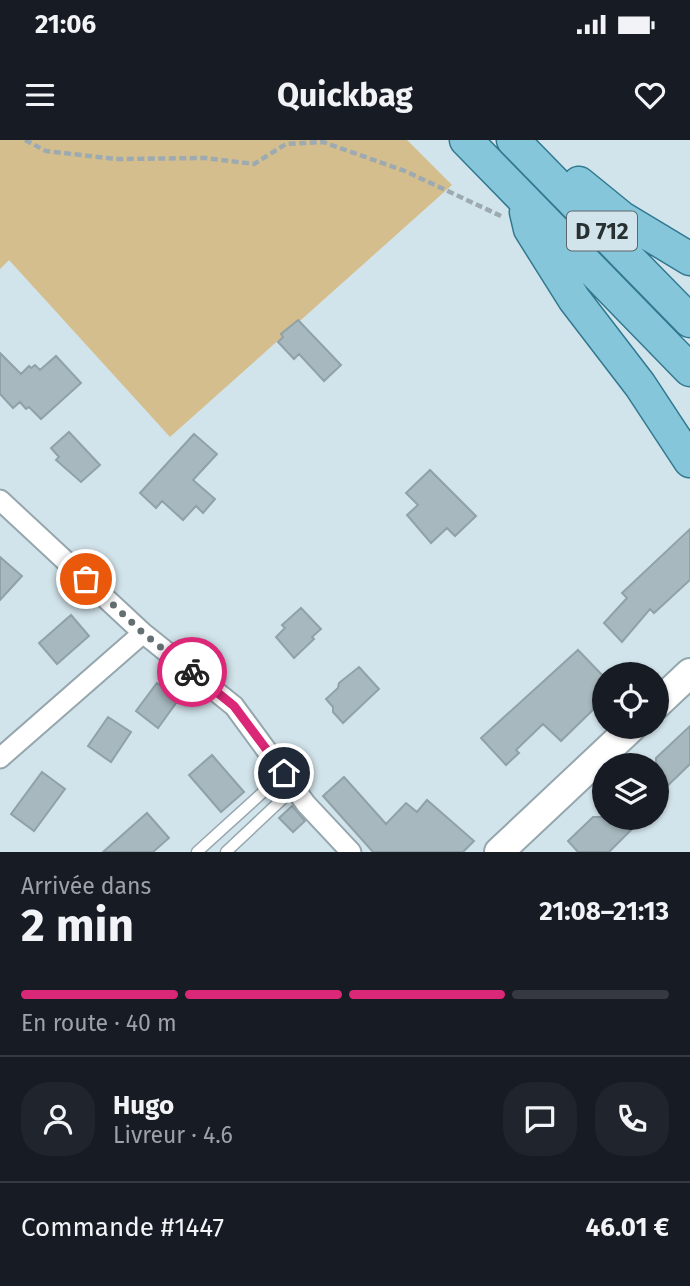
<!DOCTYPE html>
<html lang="fr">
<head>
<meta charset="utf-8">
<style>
  body { margin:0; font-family:"Fira Sans",sans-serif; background:#20242c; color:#f1f3f6; height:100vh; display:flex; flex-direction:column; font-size:26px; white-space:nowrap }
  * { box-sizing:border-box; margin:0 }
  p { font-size:23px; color:#9ea1a6 }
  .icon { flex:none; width:38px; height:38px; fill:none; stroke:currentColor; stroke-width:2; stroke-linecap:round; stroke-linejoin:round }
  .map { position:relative; height:712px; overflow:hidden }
  .details { display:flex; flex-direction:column; background:#171b24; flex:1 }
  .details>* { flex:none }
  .controls { position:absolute; left:592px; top:522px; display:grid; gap:14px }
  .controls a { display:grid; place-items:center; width:77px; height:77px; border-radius:50%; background:#171b24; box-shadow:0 2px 5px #0004; font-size:35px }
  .pin { position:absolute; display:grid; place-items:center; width:60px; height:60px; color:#fff; margin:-30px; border:4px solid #fff; border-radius:50%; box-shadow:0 2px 7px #0007 }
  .courier { position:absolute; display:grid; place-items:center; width:70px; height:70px; margin:-35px; border:5px solid #db2777; border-radius:50%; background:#fff; color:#222; box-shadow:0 2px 9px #0007 }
  .summary em { font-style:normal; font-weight:700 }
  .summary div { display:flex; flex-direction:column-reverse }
  .summary { display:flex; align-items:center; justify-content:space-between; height:119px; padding:0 21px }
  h1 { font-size:46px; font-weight:700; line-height:52px }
  .bar { display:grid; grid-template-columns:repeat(4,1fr); gap:10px 7px; align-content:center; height:84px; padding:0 21px }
  .bar i { height:9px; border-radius:5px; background:#363941 }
  .bar .selected { background:#db2777 }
  .bar p { grid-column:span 4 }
  .line { display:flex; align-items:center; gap:18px; padding:0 21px; border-top:2px solid #363941 }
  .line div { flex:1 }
  .round { display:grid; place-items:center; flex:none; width:74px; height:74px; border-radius:28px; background:#20242c }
  .status { display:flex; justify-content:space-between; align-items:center; height:49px; padding:0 35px; background:#171b24; direction:ltr }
  .status svg { height:19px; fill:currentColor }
  header { display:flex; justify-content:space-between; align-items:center; height:91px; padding:0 21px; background:#171b24; font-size:32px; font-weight:700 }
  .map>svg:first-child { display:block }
</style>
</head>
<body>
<div class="status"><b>21:06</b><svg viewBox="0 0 49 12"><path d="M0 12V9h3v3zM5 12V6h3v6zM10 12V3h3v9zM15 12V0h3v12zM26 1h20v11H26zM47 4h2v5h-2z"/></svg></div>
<header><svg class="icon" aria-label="menu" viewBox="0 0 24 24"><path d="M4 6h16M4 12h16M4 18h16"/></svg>Quickbag<svg class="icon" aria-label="heart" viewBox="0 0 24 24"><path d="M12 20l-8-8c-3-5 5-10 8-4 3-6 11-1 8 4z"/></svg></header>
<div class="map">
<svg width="690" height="712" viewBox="0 0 690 712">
  <rect width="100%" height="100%" fill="#d2e4eb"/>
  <!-- green -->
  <path fill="#d4be8d" d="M 0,0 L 407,0 L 452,45 L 170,297 L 9,120 L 0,129 Z"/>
  <!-- building -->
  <path fill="#a7b8bf" stroke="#90a1a7" stroke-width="2" d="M 298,180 L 341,225 L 324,241 L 299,214 L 294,219 L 278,202 L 283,197 L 281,194 Z
    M 0,213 L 21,234 L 29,226 L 31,228 L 35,225 L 40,230 L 56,216 L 81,243 L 41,279 L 29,267 L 26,269 L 20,262 L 13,268 L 0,254 Z
    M 69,292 L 100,325 L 81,342 L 56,320 L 59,317 L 51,308 Z
    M 194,294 L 217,314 L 193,340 L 215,359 L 203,373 L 196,366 L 183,380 L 162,361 L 156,368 L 140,353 Z
    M 430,330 L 476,376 L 455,396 L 447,388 L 431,403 L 407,375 L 418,365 L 406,353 Z
    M 690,389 L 690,440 L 654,473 L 650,469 L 622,502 L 604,483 L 627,458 L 622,453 Z
    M 0,417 L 22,436 L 0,460 Z
    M 301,468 L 321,489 L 312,497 L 314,499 L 294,518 L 276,497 L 285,488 L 282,485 Z
    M 71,475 L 89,496 L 57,524 L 39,503 Z
    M 578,510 L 604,537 L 604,559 L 561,601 L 543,584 L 516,610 L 519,613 L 506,625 L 481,598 Z
    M 359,527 L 379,549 L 343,583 L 333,572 L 333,567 L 326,559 L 338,548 L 339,543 Z
    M 157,543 L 179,559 L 158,588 L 136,571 Z
    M 108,577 L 131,592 L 111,622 L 88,606 Z
    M 690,586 L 690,624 L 656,657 L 656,618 Z
    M 212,615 L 244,652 L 221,672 L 189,635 Z
    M 42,632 L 65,649 L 34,691 L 11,674 Z
    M 344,637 L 386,684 L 406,663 L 417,672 L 427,660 L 474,701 L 463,712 L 373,712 L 323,656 Z
    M 292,666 L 305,681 L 293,692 L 279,678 Z
    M 147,673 L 169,698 L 153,712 L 103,712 Z
    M 593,677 L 644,677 L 609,712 L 578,712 L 568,701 Z"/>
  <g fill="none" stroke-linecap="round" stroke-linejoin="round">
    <!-- lane casing -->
    <g stroke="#95a6ad" stroke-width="13">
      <path id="lane" d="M 197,712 L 284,633
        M 226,712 L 294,648"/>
    </g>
    <!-- street casing -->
    <g stroke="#95a6ad" stroke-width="23">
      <path id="street" d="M 0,360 L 143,493 L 234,566 L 306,664 L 351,712
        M 0,618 L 143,493"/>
    </g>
    <!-- secondary casing -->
    <g stroke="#95a6ad" stroke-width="32">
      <path id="secondary" d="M 656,565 L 690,533
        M 499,712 L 633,586"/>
    </g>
    <!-- primary casing -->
    <g stroke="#317990" stroke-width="35">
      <path id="primary" d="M 466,0 L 690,230
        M 513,0 L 690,181
        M 579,43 L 622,78 L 690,119
        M 526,72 L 530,89 L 574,159 L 640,245 L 690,321"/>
    </g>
    <!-- path -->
    <path stroke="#9dabb1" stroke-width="4.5" stroke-dasharray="7 3.5" stroke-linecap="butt" d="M 25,0 L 46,11 L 116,19 L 205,18 L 254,24 L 286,4 L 323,2 L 405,31 L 501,76"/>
    <!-- lane -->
    <use href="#lane" stroke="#fff" stroke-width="10"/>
    <!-- street -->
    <use href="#street" stroke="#fff" stroke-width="19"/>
    <!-- secondary -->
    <use href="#secondary" stroke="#fff" stroke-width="28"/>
    <!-- primary -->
    <use href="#primary" stroke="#86c6da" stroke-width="32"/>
  </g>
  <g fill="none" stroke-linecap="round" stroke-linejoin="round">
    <!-- done -->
    <path stroke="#646f73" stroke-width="7" stroke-dasharray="0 12.6" d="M 86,439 L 143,493 L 192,532"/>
    <!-- route -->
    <path stroke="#db2777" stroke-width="9" d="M 192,532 L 234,566 L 284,633"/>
  </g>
  <g text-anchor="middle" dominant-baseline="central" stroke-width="6" stroke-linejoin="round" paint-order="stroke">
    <!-- shield labels -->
    <rect fill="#d2e4eb" stroke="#5c666a" stroke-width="2" x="567" y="71.5" width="70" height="39" rx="5"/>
    <g font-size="23" font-weight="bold" fill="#293032">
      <text x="602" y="91">D 712</text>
    </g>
  </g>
</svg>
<div class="controls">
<a><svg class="icon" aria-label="locate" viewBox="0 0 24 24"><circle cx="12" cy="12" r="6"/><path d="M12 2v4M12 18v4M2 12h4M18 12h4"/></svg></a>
<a><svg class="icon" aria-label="layers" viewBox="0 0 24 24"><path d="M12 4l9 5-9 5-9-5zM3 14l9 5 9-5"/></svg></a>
</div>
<div class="pin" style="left:86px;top:439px;background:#ea580c"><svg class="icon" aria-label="bag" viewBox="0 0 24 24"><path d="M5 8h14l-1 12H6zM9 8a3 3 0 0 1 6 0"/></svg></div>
<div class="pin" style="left:284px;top:633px;background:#1f2937"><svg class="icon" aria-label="home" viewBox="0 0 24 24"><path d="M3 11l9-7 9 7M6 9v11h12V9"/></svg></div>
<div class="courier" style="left:192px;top:532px"><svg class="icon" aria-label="bike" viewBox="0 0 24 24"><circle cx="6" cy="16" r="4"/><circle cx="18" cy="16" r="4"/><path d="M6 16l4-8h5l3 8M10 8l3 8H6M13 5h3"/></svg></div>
</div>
<section class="details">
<div class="summary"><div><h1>2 min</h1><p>Arrivée dans</p></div><em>21:08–21:13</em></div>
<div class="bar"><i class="selected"></i><i class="selected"></i><i class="selected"></i><i></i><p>En route · 40 m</p></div>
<div class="line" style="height:126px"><a class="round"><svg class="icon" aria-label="person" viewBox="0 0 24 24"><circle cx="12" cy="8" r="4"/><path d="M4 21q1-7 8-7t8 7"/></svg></a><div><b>Hugo</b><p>Livreur · 4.6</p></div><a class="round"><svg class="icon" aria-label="chat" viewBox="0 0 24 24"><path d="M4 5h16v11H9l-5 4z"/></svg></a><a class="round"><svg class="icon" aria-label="phone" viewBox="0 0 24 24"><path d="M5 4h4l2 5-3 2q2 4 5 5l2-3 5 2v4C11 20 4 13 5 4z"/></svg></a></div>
<div class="line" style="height:91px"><div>Commande #1447</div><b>46.01 €</b></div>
</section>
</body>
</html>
